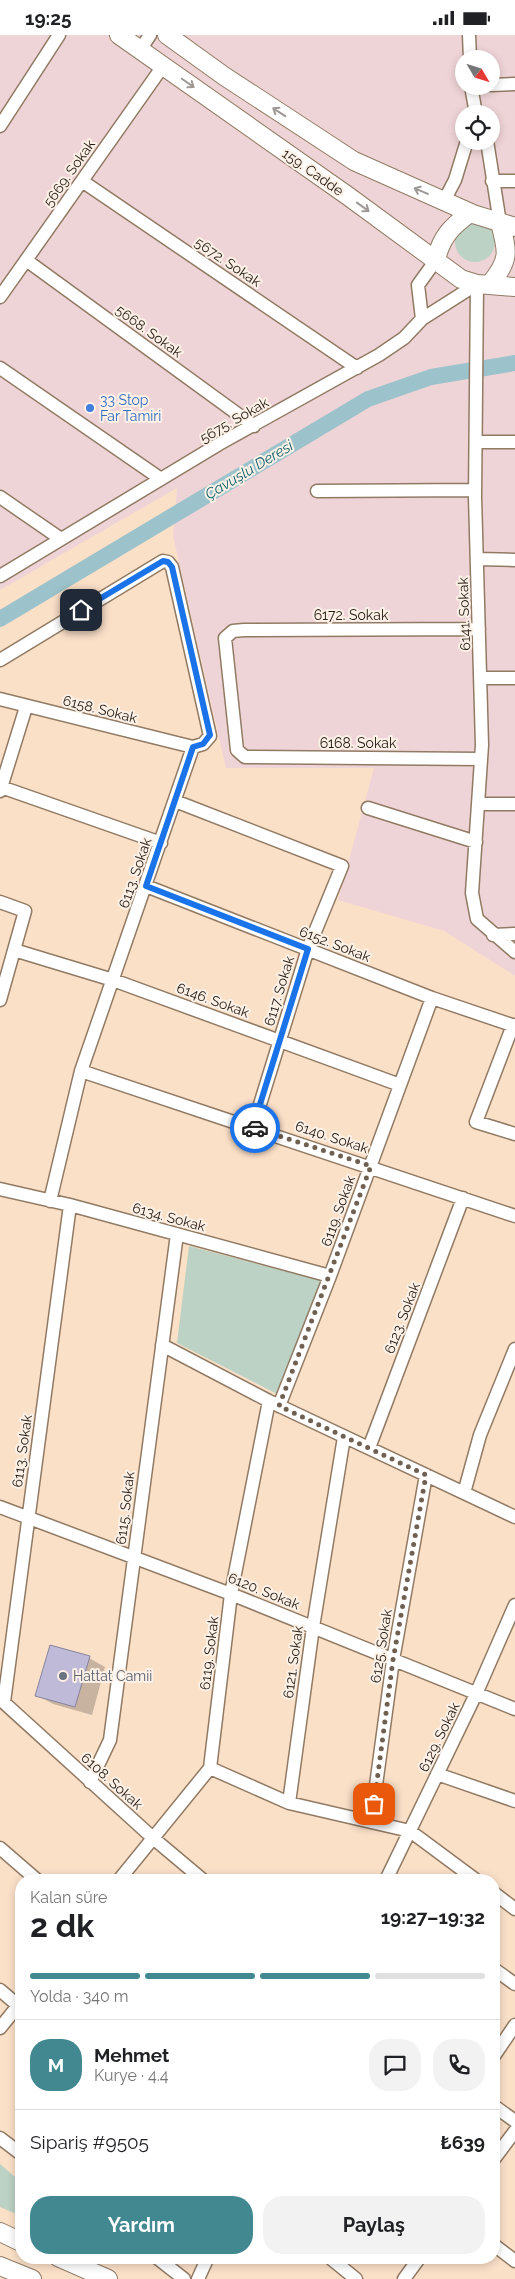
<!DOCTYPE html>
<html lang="tr">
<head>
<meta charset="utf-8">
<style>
  body { margin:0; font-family:Raleway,sans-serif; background:#f2f2f2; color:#202124; height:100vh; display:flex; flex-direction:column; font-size:19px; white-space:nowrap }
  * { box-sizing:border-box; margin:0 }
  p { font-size:16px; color:#757577 }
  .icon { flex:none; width:28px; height:28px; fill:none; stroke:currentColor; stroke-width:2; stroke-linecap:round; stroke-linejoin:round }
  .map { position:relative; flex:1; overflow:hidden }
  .side { position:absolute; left:15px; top:1839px; width:485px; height:390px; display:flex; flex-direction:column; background:#fff; border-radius:20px; box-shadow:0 2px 8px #0003 }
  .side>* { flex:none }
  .needle { width:32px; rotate:128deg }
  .controls { position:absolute; left:455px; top:15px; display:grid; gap:10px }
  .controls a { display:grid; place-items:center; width:45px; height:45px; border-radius:50%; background:#fff; box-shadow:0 2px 8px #0003; font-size:25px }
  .pin { position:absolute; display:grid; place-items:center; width:42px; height:42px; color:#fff; margin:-21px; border-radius:10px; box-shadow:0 2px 8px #0006 }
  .courier { position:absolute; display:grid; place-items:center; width:50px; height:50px; margin:-25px; border:4px solid #1a73e8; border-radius:50%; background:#fff; color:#222; box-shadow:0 1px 6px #0007 }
  .summary em { font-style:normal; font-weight:700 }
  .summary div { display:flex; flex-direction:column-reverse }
  .summary { display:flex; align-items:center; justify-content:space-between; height:85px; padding:0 15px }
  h1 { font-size:32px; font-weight:700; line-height:38px }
  .bar { display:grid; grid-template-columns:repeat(4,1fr); gap:8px 5px; align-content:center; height:60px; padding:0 15px }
  .bar i { height:6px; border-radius:4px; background:#e0e0e0 }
  .bar .selected { background:#418890 }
  .bar p { grid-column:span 4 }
  .line { display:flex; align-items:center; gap:12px; padding:0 15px; border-top:1px solid #e0e0e0 }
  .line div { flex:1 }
  .round { display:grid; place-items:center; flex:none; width:52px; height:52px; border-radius:20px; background:#f2f2f2 }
  .primary-button { display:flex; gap:10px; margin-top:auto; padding:10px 15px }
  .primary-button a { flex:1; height:58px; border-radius:20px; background:#418890; color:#fff; font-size:20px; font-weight:700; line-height:58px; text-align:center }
  .primary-button a+a { background:#f2f2f2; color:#202124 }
  .status { display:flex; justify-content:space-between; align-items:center; height:35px; padding:0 25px; background:#fff; direction:ltr }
  .status svg { height:14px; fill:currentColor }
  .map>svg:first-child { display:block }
</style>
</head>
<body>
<div class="status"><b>19:25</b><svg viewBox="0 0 49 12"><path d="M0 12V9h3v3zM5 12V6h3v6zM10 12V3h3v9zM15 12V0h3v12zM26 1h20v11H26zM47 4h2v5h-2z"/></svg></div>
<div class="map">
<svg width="515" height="2244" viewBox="0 0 515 2244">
  <rect width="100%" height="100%" fill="#fbe0c8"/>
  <!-- industrial -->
  <path fill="#efd4d7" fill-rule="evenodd" d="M 0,0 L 515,0 L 515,941 L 444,896 L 338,865 L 374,733 L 226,733 L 173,501 L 177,453 L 0,555 ZM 464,24 L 491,24 L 491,51 L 464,51 ZM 464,79 L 491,79 L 491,106 L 464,106 Z"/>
  <!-- green -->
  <path fill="#bcd2c4" d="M455 207a20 20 0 1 1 40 0a20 20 0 1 1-40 0Z
    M 189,1211 L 323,1246 L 277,1359 L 177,1308 Z
    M 0,2129 L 21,2147 L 21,2181 L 0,2172 Z"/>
  <!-- shadow -->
  <path fill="#0003" d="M 89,1623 L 105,1632 L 92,1680 L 53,1669 L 37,1660 Z"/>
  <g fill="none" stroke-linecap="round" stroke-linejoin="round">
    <!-- canal -->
    <path stroke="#9cc3cb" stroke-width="16" d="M 0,584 L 368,364 L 431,342 L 515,328"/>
  </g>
  <!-- building -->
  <path fill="#c0bad9" stroke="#87829f" d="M 50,1610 L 90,1621 L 75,1672 L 35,1661 Z"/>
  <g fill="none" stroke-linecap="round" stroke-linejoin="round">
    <!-- minor casing -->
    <g stroke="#917a64" stroke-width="15">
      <path id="minor" d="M 469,0 L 470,24
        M 140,15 L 150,0
        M 491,50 L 515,49
        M 471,51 L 476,79
        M 0,91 L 59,0
        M 487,106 L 500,188
        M 82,146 L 357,333
        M 492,146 L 515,146
        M 444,166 L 455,145 L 467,106
        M 26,225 L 254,391
        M 477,249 L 475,462 L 482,710 L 472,858 L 477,884 L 515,917
        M 0,262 L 163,31
        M 422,284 L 418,250 L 436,225
        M 0,333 L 161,444
        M 476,407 L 515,407
        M 317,456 L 475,455
        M 0,462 L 61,504
        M 477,524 L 515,525
        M 0,541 L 219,409 L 379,320 L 404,303 L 422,284 L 477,249
        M 479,594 L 244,595 L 233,596 L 225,603 L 237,715 L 245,722 L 481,724
        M 0,625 L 163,526 L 168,527 L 172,532 L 210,701 L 203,709 L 193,712
        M 480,643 L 515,643
        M 0,664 L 193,712
        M 1,752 L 161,808
        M 0,756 L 26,672
        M 175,766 L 342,831 L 308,914 L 253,1092
        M 478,769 L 515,769
        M 368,773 L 476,807
        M 146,851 L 432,963 L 515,991
        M 0,867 L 25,876 L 0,965
        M 493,900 L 515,899
        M 14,915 L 113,945 L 400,1050
        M 513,990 L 476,1087 L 515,1099
        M 81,1036 L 515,1181
        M 0,1154 L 70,1170 L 330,1241
        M 50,1166 L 81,1036 L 193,712
        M 162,1310 L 269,1366 L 515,1482
        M 279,1371 L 330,1241 L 432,963
        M 369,1413 L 463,1163
        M 464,1458 L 480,1400 L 515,1314
        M 0,1472 L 231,1559 L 515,1674
        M 0,1664 L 153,1803 L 203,1845
        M 4,1667 L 70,1170
        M 210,1733 L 289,1768 L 410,1796 L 476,1845
        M 437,1739 L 515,1766
        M 90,1747 L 110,1705 L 177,1199
        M 289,1768 L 313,1592 L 344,1402
        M 371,1787 L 393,1625 L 426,1440
        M 0,1813 L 37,1845
        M 119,1845 L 210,1733 L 231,1559 L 269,1366
        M 386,1845 L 476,1659 L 515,1570
        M 494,1858 L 515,1874
        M 494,1934 L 515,1949
        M 0,1955 L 21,1973
        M 0,1993 L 21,1967
        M 494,2021 L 515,1990
        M 494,2071 L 515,2086
        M 0,2103 L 21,2119
        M 494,2124 L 515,2096
        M 494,2210 L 515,2226
        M 156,2222 L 184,2244
        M 329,2222 L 356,2244
        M 198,2244 L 208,2222
        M 404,2244 L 420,2222"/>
    </g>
    <!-- secondary casing -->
    <g stroke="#917a64" stroke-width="20">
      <path id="secondary" d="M 119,0 L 348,161 L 461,244 L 477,249 L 515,252
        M 167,0 L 224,41 L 354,126 L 473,179 L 515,192
        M 436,225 C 441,202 452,191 470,178
        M 490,249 C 510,225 508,217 500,188
        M 0,2197 L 21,2207
        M 58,2222 L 108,2244
        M 0,2231 L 32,2244"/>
    </g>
    <!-- minor -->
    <use href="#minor" stroke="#fff" stroke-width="12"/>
    <!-- secondary -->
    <use href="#secondary" stroke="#fff" stroke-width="18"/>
  </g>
  <!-- one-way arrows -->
  <defs><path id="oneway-shaft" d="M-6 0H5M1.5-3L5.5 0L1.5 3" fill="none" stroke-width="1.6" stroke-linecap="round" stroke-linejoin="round" transform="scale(1.25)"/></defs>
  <g stroke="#9d9895">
    <use href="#oneway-shaft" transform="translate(188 48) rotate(35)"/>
    <use href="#oneway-shaft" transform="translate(279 77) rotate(-147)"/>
    <use href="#oneway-shaft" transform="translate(421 156) rotate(-157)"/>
    <use href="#oneway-shaft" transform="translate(363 172) rotate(36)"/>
  </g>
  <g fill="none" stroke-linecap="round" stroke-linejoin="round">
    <!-- done -->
    <path stroke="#706052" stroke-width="5" stroke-dasharray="0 9" d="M 255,1093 L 371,1131 L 279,1371 L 426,1440 L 393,1625 L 374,1769"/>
    <!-- route -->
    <path stroke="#1a73e8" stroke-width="6" d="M 81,575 L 163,526 L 168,527 L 172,532 L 210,700 L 203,709 L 193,712 L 146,851 L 308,914 L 253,1092 L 255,1093"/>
  </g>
  <!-- markers -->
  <circle fill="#3f7fe0" stroke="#fcf1e7" stroke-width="2" cx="90" cy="373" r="5"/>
  <circle fill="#6b7280" stroke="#fcf1e7" stroke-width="2" cx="63" cy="1641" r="5"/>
  <g text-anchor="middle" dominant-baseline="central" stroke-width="4" stroke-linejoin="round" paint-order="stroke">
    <!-- street labels -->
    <g font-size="14" fill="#251b13" stroke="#fcf1e7">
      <text transform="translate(313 137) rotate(35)">159. Cadde</text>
      <text transform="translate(69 138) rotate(-55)">5669. Sokak</text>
      <text transform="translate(228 227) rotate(34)">5672. Sokak</text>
      <text transform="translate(149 296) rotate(36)">5668. Sokak</text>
      <text transform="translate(234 385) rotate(-30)">5675. Sokak</text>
      <text transform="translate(464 579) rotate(-92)">6141. Sokak</text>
      <text x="351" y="580">6172. Sokak</text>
      <text transform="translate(100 674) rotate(14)">6158. Sokak</text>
      <text x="358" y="708">6168. Sokak</text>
      <text transform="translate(135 838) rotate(-71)">6113. Sokak</text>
      <text transform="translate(335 909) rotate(21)">6152. Sokak</text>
      <text transform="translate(279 956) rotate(-73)">6117. Sokak</text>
      <text transform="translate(213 965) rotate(20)">6146. Sokak</text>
      <text transform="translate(332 1102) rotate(18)">6140. Sokak</text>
      <text transform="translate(338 1176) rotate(-70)">6119. Sokak</text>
      <text transform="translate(169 1182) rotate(15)">6134. Sokak</text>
      <text transform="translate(402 1283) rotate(-69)">6123. Sokak</text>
      <text transform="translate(22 1416) rotate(-82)">6113. Sokak</text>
      <text transform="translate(125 1473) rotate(-83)">6115. Sokak</text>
      <text transform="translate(264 1556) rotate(22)">6120. Sokak</text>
      <text transform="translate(381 1611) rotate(-81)">6125. Sokak</text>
      <text transform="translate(209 1618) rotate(-83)">6119. Sokak</text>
      <text transform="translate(293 1627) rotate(-82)">6121. Sokak</text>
      <text transform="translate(439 1702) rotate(-64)">6129. Sokak</text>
      <text transform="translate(112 1746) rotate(42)">6108. Sokak</text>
    </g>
    <!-- shop labels -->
    <g font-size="14" fill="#366cbe" stroke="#fcf1e7" text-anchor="start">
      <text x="100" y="365">33 Stop<tspan x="100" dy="16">Far Tamiri</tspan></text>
    </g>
    <!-- worship labels -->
    <g font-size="14" fill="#5b616d" stroke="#fcf1e7" text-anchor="start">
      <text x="73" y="1641">Hattat Camii</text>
    </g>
    <!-- water labels -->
    <g font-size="15" font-style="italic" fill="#10606b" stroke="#fcf1e7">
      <text transform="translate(249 435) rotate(-31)">Çavuşlu Deresi</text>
    </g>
  </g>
</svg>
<div class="controls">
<a><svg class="needle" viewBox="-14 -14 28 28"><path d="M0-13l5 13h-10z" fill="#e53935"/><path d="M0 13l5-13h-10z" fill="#757577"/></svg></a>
<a><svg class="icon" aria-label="locate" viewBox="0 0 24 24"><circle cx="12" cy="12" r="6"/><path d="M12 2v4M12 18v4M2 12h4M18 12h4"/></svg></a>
</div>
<div class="pin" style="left:374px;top:1769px;background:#ea580c"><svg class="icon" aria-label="bag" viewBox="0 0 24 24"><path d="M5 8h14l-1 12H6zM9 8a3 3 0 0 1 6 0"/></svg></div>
<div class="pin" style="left:81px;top:575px;background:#1f2937"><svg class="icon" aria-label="home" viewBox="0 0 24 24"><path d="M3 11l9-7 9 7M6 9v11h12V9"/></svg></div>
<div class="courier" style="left:255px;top:1093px"><svg class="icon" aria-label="car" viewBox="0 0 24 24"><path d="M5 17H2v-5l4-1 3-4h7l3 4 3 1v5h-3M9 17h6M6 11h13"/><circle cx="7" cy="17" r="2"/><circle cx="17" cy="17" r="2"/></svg></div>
<section class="side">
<div class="summary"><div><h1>2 dk</h1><p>Kalan süre</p></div><em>19:27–19:32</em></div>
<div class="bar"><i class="selected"></i><i class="selected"></i><i class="selected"></i><i></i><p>Yolda · 340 m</p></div>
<div class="line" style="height:90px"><b class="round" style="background:#418890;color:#fff">M</b><div><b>Mehmet</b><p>Kurye · 4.4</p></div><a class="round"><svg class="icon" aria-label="chat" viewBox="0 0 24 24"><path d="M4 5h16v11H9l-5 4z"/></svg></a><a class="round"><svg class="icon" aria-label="phone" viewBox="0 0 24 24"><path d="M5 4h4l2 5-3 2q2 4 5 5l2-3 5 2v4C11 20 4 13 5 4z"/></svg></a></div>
<div class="line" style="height:65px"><div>Sipariş #9505</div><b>₺639</b></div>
<div class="primary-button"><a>Yardım</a><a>Paylaş</a></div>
</section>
</div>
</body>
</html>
